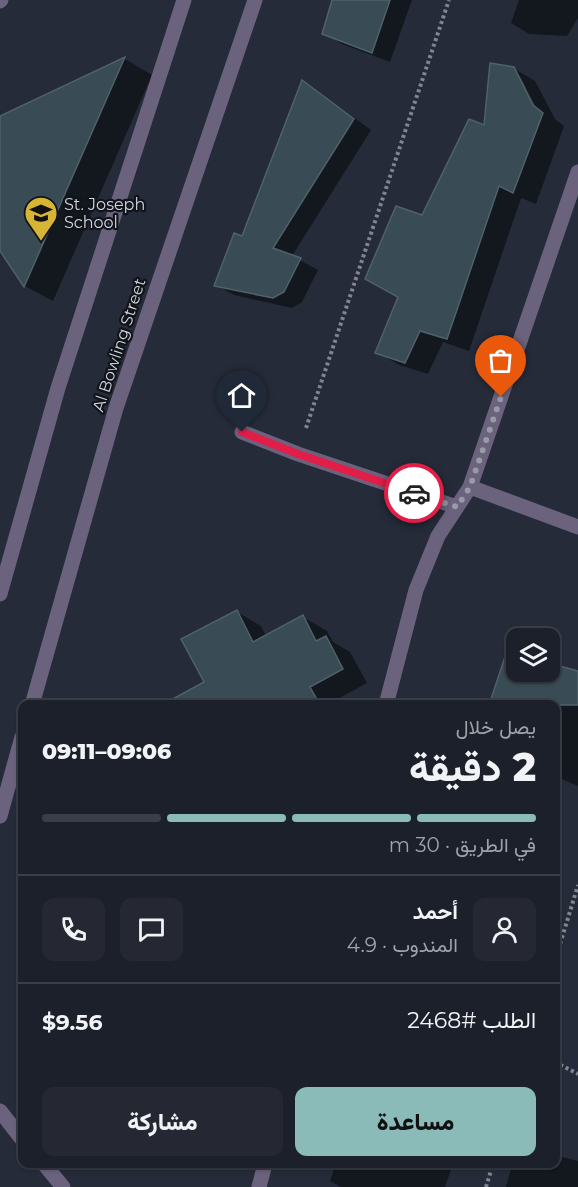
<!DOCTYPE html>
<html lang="ar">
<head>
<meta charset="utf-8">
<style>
  body { margin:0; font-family:Montserrat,Vazirmatn,sans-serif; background:#252833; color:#f1f3f6; direction:rtl; height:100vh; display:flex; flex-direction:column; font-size:22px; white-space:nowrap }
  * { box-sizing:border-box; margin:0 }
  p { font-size:20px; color:#a0a3a9 }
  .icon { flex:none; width:33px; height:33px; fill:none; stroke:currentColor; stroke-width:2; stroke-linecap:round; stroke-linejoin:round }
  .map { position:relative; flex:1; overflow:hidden; direction:ltr }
  .side { position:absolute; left:18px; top:700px; width:542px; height:468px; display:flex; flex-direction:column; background:#1c202b; border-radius:12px; box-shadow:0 2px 4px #0004,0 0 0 2px #3a3e47; direction:rtl }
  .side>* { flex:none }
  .buttons { position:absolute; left:506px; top:628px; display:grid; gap:12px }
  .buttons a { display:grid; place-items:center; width:54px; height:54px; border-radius:12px; background:#1c202b; box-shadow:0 2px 4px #0004,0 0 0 2px #3a3e47; font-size:30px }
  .pin { position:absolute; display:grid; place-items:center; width:51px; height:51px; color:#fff; margin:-62px -26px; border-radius:50% 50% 50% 0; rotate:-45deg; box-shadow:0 0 6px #0007 }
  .pin .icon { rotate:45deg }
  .courier { position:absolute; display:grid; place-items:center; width:60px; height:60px; margin:-30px; border:4px solid #e11d48; border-radius:50%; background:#fff; color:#222; box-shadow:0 2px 8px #0007 }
  .overview em { font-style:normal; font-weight:800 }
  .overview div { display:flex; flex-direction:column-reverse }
  .overview { display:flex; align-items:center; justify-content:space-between; height:102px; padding:0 24px }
  h1 { font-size:39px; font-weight:800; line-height:45px }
  .bar { display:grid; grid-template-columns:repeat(4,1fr); gap:9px 6px; align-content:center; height:72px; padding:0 24px }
  .bar i { height:8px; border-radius:4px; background:#3a3e47 }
  .bar .selected { background:#8bbbb9 }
  .bar p { grid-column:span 4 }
  .line { display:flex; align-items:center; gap:15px; padding:0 24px; border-top:2px solid #3a3e47 }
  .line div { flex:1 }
  .round { display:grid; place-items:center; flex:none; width:63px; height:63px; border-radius:12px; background:#252833 }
  .cta { display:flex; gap:12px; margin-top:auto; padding:12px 24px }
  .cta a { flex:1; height:69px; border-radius:12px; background:#8bbbb9; color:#111; font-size:24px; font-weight:800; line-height:69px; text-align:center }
  .cta a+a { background:#252833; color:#f1f3f6 }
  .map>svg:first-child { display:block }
</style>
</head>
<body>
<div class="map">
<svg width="578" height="1187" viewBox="0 0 578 1187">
  <rect width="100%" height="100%" fill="#252b39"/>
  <!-- shadow -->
  <path fill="#0007" fill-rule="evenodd" d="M 334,0 L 412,0 L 390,62 L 342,44 L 324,33 Z
    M 519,0 L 578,0 L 578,18 L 567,36 L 529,34 L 511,23 Z
    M 125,59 L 152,75 L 53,301 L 25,286 L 0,249 L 0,118 Z
    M 513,68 L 535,81 L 555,119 L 564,126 L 536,204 L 521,198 L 469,351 L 443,342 L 428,374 L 399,365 L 377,352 L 399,297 L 423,217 L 486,127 ZM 517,76 L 520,76 L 538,111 L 535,112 Z
    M 302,83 L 320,93 L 371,130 L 292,256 L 318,270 L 302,302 L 292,308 L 234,295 L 216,285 L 243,238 Z
    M 237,612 L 261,626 L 266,636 L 303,617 L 327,631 L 333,642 L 350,652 L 367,683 L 334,701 L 336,705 L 180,705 L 206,683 Z
    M 516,655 L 516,672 L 549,672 L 549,664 L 578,673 L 578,786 L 555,776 L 555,705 L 491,705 Z
    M 555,1155 L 578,1161 L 578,1187 L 506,1187 L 512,1164 L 555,1164 Z
    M 336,1164 L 453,1164 L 445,1187 L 341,1187 L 330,1181 Z"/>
  <!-- building -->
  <path fill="#394b54" stroke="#4f626b" stroke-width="1.5" d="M 332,0 L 390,0 L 372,53 L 322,34 Z
    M 125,57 L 24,287 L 0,251 L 0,116 Z
    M 490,63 L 514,67 L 533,105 L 543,113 L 513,193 L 499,186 L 447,339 L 420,331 L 405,363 L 375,353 L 398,297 L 365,279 L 396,206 L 422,215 L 469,119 L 484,125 Z
    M 302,80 L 354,119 L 273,248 L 301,258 L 284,292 L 273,298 L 214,286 L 234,233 L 242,236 Z
    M 237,610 L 253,642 L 303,615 L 316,641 L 326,636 L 343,669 L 310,687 L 320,705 L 162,705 L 204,682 L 181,639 Z
    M 507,651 L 516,653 L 516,672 L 549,672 L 549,663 L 578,671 L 578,705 L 489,705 Z"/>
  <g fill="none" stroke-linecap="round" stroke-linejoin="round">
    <!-- path -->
    <path stroke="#808591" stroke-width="4" stroke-dasharray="3 3" stroke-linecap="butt" d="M 306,428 L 449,0
      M 555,961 L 578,885
      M 555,1062 L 578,1074
      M 486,1187 L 493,1164"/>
    <!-- minor -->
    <path stroke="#6b627e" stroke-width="15" d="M 0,1 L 1,0
      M 242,432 L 298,454 L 457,507
      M 470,487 L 578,527
      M 0,594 L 58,388 L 184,0
      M 32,705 L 116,408 L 255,0
      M 386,705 L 416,590 L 438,536 L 470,487 L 578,172
      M 0,816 L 22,737
      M 0,1111 L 22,1139
      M 44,1164 L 63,1187
      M 259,1187 L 265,1164"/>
  </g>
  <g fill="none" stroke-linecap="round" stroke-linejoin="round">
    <!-- done -->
    <path stroke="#969ba6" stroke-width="6" stroke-dasharray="0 10.8" d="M 414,493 L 457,507 L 470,487 L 501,397"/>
    <!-- route -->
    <path stroke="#e11d48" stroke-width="8" d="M 242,432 L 298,454 L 414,493"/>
  </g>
  <!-- icons -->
  <defs>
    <g id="school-pin" transform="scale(1.725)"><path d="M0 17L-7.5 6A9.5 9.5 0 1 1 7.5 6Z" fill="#d6b534" stroke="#11141a"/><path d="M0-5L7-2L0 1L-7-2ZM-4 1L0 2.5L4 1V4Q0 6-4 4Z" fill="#111"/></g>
  </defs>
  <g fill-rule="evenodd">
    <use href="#school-pin" x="41" y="213"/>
  </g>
  <g text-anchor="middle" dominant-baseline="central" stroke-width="4.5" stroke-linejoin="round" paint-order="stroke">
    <!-- poi labels -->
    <g font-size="16" fill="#d3d7e0" stroke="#11141a" text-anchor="start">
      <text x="64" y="204">St. Joseph<tspan x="64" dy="18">School</tspan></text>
    </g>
    <!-- street labels -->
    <g font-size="16" fill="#d3d7e0" stroke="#11141a">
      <text transform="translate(119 345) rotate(-72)">Al Bowling Street</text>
    </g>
  </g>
</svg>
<div class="buttons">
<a><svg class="icon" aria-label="layers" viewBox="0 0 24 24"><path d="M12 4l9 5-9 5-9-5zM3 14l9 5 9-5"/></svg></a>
</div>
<div class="pin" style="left:501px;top:397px;background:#ea580c"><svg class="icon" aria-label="bag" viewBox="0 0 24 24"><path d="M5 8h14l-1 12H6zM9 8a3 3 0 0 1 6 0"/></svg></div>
<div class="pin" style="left:242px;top:432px;background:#1f2937"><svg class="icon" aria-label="home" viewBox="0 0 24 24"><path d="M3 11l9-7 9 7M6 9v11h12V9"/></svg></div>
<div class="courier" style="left:414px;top:493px"><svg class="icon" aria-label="car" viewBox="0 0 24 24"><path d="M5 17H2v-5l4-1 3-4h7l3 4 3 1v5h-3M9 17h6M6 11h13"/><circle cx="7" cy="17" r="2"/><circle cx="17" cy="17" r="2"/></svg></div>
<section class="side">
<div class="overview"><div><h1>2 دقيقة</h1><p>يصل خلال</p></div><em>09:06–09:11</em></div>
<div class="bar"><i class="selected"></i><i class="selected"></i><i class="selected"></i><i></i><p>في الطريق · 30 m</p></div>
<div class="line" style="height:108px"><a class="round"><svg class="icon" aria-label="person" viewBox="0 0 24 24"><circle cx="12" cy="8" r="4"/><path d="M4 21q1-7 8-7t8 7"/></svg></a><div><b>أحمد</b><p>المندوب · 4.9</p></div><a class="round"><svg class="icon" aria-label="chat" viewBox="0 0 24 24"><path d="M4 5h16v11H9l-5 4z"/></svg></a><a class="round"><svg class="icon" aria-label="phone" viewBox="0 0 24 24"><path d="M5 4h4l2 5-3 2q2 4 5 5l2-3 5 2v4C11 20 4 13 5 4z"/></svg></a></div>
<div class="line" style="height:78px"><div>الطلب #2468</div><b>$9.56</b></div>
<div class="cta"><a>مساعدة</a><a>مشاركة</a></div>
</section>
</div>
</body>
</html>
